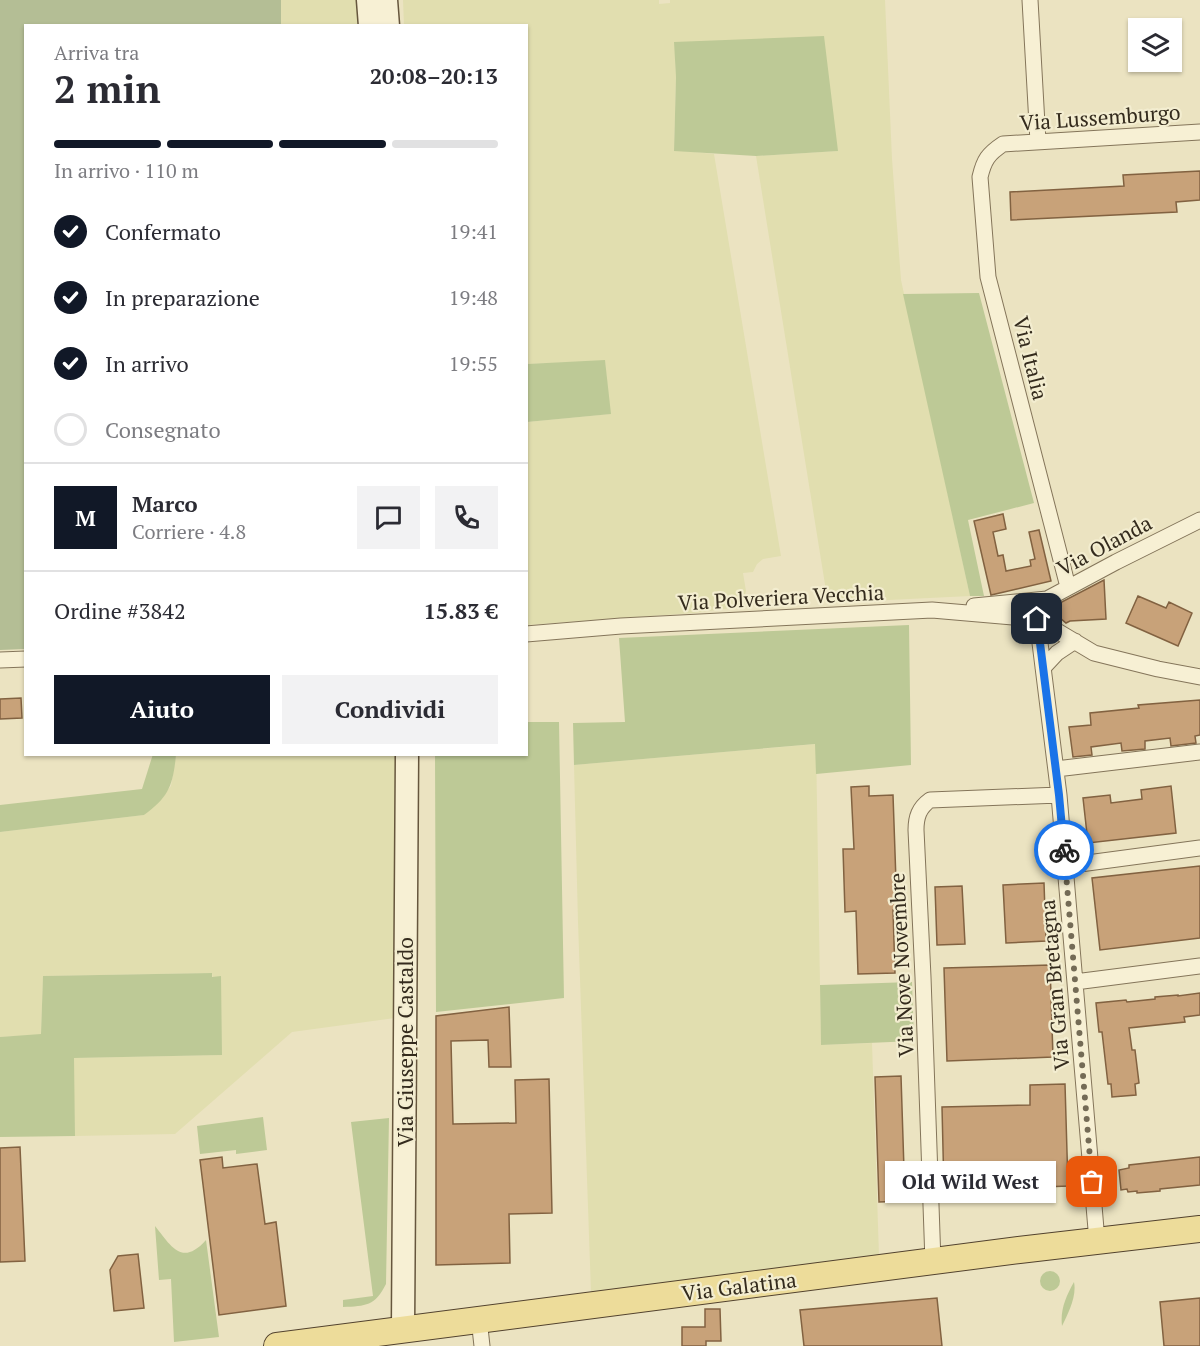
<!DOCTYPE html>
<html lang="it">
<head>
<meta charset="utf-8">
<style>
  body { margin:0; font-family:"PT Serif",serif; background:#f2f2f3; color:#2b2b33; height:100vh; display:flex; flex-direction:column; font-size:22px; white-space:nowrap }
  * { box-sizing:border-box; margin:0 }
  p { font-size:20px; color:#7c7c81 }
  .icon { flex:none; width:33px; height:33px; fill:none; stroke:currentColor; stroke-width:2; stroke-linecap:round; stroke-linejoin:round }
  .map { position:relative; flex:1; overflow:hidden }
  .sheet { position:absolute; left:24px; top:24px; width:504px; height:732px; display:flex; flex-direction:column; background:#fff; border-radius:0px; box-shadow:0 2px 4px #0004 }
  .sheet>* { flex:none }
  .tools { position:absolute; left:1128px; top:18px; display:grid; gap:12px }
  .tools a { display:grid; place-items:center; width:54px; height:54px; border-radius:0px; background:#fff; box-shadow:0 2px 4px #0004; font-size:30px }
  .pin { position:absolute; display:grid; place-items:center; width:51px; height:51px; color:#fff; margin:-26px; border-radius:12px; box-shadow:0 3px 9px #0006 }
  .courier { position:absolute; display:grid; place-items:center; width:60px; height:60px; margin:-30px; border:4px solid #1a73e8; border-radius:50%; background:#fff; color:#222; box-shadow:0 2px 8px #0007 }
  .bubble { position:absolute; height:42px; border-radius:0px; background:#fff; box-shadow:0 2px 4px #0004; font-size:20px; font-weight:600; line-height:42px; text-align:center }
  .overview em { font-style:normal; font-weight:600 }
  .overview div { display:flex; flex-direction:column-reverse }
  .overview { display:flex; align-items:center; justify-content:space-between; height:102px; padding:0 30px }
  h1 { font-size:39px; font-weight:600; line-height:45px }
  .bar { display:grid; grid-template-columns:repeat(4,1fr); gap:9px 6px; align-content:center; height:72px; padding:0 30px }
  .bar i { height:8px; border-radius:4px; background:#e1e1e2 }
  .bar .active { background:#111827 }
  .bar p { grid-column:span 4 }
  .line { display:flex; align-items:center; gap:15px; padding:0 30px; border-top:2px solid #e1e1e2 }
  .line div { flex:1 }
  .round { display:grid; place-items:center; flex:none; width:63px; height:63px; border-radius:0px; background:#f2f2f3 }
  ol { padding:0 30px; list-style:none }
  li { display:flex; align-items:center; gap:18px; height:66px }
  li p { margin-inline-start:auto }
  li .icon { padding:6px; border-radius:50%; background:#111827; color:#fff; stroke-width:4 }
  li:last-child { color:#7c7c81 }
  li i { width:33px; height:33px; border:3px solid #e1e1e2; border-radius:50% }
  .button { display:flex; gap:12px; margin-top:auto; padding:12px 30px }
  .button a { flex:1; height:69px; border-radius:0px; background:#111827; color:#fff; font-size:24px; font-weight:600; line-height:69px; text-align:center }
  .button a+a { background:#f2f2f3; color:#2b2b33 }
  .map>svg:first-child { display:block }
</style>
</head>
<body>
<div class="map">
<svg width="1200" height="1346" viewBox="0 0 1200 1346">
  <rect width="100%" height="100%" fill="#ebe3c1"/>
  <!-- farmland -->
  <path fill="#e1deaf" d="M 281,0 L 357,0 L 358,25 L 281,25 Z
    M 403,0 L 659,0 L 659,4 L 670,3 L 670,0 L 885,0 L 892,159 L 901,280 L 970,596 L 828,603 L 756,156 L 838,151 L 675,42 L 676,77 L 674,150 L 714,154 L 781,556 L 763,559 L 757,564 L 753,572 L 743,573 L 746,591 L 743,601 L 739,607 L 693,613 L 527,625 L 527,422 L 610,414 L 605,361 L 527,364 L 526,26 L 404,25 Z
    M 816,744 L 821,1045 L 872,1043 L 879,1256 L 591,1292 L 578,922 L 574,765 Z
    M 176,755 L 396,755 L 395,1018 L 292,1032 L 175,1134 L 75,1136 L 73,1058 L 222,1055 L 212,973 L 43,976 L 41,1035 L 0,1037 L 0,832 L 144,815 L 171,786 Z"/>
  <!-- green -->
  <path fill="#bdc996" d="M 824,36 L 838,151 L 756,156 L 674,151 L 676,77 L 674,42 Z
    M 979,293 L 1034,503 L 968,520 L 984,596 L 970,596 L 903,294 Z
    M 605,360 L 611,414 L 527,422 L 527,364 Z
    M 909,625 L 911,765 L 816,774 L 815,744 L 574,765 L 573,723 L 625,722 L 619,638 Z
    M 527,722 L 559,722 L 564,998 L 436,1012 L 435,755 L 526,754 Z
    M 153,754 L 176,755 C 173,785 169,797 144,815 L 0,832 L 0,805 L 142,789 Z
    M 212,973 L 212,977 L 221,976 L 222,1055 L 74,1058 L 75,1136 L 0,1137 L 0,1037 L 41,1034 L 43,976 Z
    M 912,982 L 914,1041 L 821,1045 L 820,985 Z
    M 263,1117 L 267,1150 L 236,1154 L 236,1150 L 200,1154 L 197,1126 Z
    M 389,1118 L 386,1284 C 375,1306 366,1306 343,1307 L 343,1300 L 373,1296 L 351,1122 Z
    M 155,1226 C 171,1246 182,1267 206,1240 L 219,1337 L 174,1342 L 171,1279 L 159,1280 Z
    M1040 1281a10 10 0 1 1 20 0a10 10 0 1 1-20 0Z
    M 1074,1282 C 1077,1296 1068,1314 1062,1326 C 1060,1310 1066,1296 1074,1282 Z"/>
  <!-- cemetery -->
  <path fill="#b4be95" d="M 0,0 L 281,0 L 281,25 L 26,26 L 26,649 L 0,650 Z"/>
  <!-- building -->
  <path fill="#c8a279" stroke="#826241" stroke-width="1.5" d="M 1200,171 L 1200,200 L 1176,202 L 1177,212 L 1011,220 L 1010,192 L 1124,186 L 1123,175 Z
    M 1003,514 L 1006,529 L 993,532 L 998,556 L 1003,555 L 1006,571 L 1031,566 L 1030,560 L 1035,559 L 1029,532 L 1039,530 L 1051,581 L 991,595 L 974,521 Z
    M 1104,580 L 1106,619 L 1070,621 L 1066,623 L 1052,611 L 1054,606 Z
    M 1138,596 L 1166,608 L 1169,602 L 1192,613 L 1178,646 L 1126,623 Z
    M 21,698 L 22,718 L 0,719 L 0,699 Z
    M 1200,700 L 1200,735 L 1195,736 L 1196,743 L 1171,746 L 1170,738 L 1145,741 L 1145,749 L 1122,751 L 1121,743 L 1091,747 L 1092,755 L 1073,757 L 1069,727 L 1091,725 L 1090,713 L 1139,708 L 1138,705 Z
    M 869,786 L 869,796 L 893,795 L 897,910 L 893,910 L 895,973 L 858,974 L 856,911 L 845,912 L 843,849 L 854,849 L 851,787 Z
    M 1171,786 L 1176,833 L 1088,843 L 1083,798 L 1110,795 L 1111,803 L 1142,799 L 1141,790 Z
    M 1200,866 L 1200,938 L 1100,950 L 1092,878 Z
    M 1044,883 L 1046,941 L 1006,943 L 1003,885 Z
    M 962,886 L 965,944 L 937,945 L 935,887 Z
    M 1050,965 L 1053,1057 L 947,1061 L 944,968 Z
    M 1200,993 L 1200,1015 L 1184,1017 L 1185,1022 L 1129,1028 L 1132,1050 L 1135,1050 L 1139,1083 L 1135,1084 L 1136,1095 L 1112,1097 L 1111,1084 L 1108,1084 L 1102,1032 L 1099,1032 L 1096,1003 L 1126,1000 L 1127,1002 L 1155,999 L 1155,997 L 1178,995 L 1178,996 Z
    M 509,1007 L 511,1067 L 489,1067 L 488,1040 L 451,1041 L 453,1124 L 516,1123 L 515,1080 L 549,1079 L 552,1213 L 509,1214 L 510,1263 L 436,1265 L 436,1016 Z
    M 901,1076 L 905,1201 L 879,1202 L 875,1077 Z
    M 1065,1084 L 1068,1186 L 944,1191 L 942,1107 L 1030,1105 L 1030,1085 Z
    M 20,1147 L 25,1261 L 0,1262 L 0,1148 Z
    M 222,1157 L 223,1168 L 257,1164 L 265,1224 L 276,1222 L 286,1306 L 219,1315 L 200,1160 Z
    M 1200,1157 L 1200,1185 L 1160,1189 L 1160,1191 L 1137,1193 L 1137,1191 L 1128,1192 L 1127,1189 L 1121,1190 L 1119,1170 L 1129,1168 L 1129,1165 Z
    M 138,1254 L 144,1308 L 114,1311 L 110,1270 L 118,1256 Z
    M 937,1298 L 942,1346 L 804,1346 L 800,1310 Z
    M 1200,1298 L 1200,1346 L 1164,1346 L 1160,1302 Z
    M 705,1309 L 720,1309 L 721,1341 L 706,1341 L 706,1346 L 682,1346 L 682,1327 L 705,1327 Z"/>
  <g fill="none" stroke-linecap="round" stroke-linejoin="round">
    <!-- street casing -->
    <g stroke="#84755a" stroke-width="17">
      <path id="street" d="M 1030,0 L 1038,142
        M 1068,587 L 988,277 L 980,177 C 984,160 988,154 1003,144 L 1200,132
        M 974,606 L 1047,599
        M 1037,619 L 1059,795 L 1097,1241
        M 1037,619 L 1047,599 L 1116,562 L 1200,520
        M 526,634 L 621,626 L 932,610 L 1037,619 L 1094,653 L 1158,669 L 1200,677
        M 0,660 L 26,659
        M 1043,668 L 1057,653 L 1075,641
        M 1056,769 L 1200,752
        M 1065,866 L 1200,848
        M 1075,982 L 1200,966
        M 933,1262 L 923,977 L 916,830 C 916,817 919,808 930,800 L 1059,795
        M 479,1319 L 482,1346"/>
    </g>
    <!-- secondary casing -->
    <g stroke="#66563d" stroke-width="25">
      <path id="secondary" d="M 368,0 L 370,26
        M 386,0 L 388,26
        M 403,1329 L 407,754"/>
    </g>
    <!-- primary casing -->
    <g stroke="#52422e" stroke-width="28">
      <path id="primary" d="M 277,1346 L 1019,1250 L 1200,1229"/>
    </g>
    <!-- street -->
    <use href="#street" stroke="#f7f0d4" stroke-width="15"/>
    <!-- secondary -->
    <use href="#secondary" stroke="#f7f0d4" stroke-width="22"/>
    <!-- primary -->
    <use href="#primary" stroke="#eddc9a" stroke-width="26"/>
  </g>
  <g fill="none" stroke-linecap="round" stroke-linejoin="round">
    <!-- done -->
    <path stroke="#746b56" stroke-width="6" stroke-dasharray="0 10.8" d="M 1064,850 L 1092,1182"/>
    <!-- route -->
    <path stroke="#1a73e8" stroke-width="8" d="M 1037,619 L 1059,795 L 1064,850"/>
  </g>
  <g text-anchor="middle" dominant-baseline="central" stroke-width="4.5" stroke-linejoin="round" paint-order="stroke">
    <!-- street labels -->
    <g font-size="21" fill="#342b1d" stroke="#f3edd0">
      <text transform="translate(1100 117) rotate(-4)">Via Lussemburgo</text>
      <text transform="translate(1031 358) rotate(76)">Via Italia</text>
      <text transform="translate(1104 545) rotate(-28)">Via Olanda</text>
      <text transform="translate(781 597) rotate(-3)">Via Polveriera Vecchia</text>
      <text transform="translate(901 965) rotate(-93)">Via Nove Novembre</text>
      <text transform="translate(1054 985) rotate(-95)">Via Gran Bretagna</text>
      <text transform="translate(405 1042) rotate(-90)">Via Giuseppe Castaldo</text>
      <text transform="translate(739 1286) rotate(-7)">Via Galatina</text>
    </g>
  </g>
</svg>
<div class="tools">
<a><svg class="icon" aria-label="layers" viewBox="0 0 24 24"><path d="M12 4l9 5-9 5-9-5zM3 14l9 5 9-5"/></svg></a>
</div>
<div class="pin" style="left:1092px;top:1182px;background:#ea580c"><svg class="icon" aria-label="bag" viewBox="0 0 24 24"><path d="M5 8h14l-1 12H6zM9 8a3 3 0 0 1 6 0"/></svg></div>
<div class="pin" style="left:1037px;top:619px;background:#1f2937"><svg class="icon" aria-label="home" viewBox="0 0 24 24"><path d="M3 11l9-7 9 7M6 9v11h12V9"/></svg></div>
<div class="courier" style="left:1064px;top:850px"><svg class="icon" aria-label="bike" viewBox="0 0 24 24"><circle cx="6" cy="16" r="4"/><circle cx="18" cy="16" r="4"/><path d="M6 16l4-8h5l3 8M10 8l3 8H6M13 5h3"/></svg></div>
<div class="bubble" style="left:885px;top:1161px;width:171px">Old Wild West</div>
<section class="sheet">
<div class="overview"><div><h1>2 min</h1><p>Arriva tra</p></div><em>20:08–20:13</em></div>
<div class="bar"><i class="active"></i><i class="active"></i><i class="active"></i><i></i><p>In arrivo · 110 m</p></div>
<ol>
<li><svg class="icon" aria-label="check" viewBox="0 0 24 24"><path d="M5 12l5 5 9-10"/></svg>Confermato<p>19:41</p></li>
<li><svg class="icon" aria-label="check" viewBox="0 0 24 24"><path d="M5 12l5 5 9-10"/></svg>In preparazione<p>19:48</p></li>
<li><svg class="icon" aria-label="check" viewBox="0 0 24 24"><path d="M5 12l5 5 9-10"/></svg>In arrivo<p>19:55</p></li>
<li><i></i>Consegnato</li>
</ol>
<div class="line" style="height:108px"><b class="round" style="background:#111827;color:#fff">M</b><div><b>Marco</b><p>Corriere · 4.8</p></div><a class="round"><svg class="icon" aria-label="chat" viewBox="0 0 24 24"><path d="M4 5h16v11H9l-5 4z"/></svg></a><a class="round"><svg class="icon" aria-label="phone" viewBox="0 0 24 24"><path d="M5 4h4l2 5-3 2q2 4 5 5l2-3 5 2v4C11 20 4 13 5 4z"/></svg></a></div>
<div class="line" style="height:78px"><div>Ordine #3842</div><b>15.83 €</b></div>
<div class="button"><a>Aiuto</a><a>Condividi</a></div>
</section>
</div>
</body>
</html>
